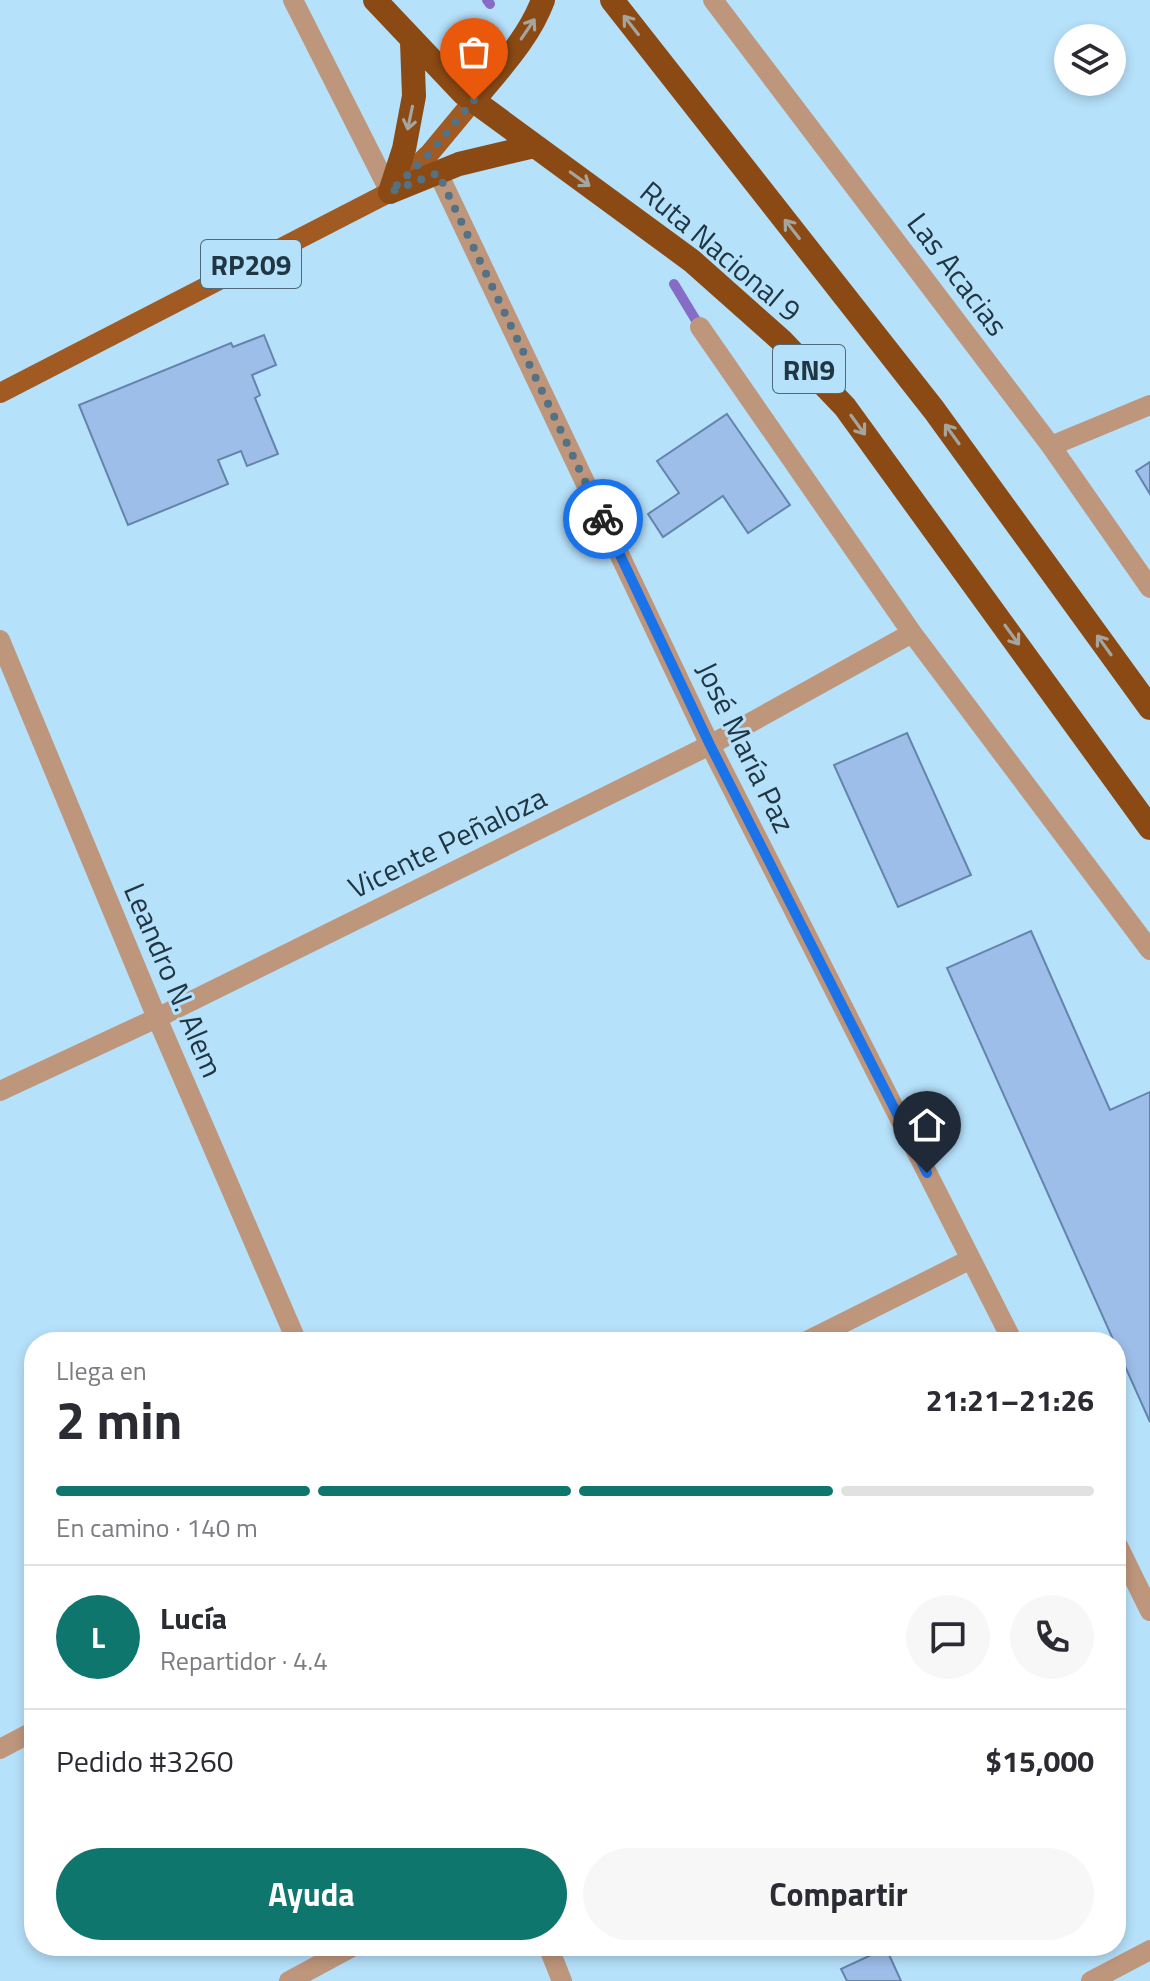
<!DOCTYPE html>
<html lang="es">
<head>
<meta charset="utf-8">
<style>
  body { margin:0; font-family:"Titillium Web",sans-serif; background:#f7f7f7; color:#2b2b33; height:100vh; display:flex; flex-direction:column; font-size:30px; white-space:nowrap }
  * { box-sizing:border-box; margin:0 }
  p { font-size:26px; color:#7c7c81 }
  .icon { flex:none; width:44px; height:44px; fill:none; stroke:currentColor; stroke-width:2; stroke-linecap:round; stroke-linejoin:round }
  .map { position:relative; flex:1; overflow:hidden }
  .drawer { position:absolute; left:24px; top:1332px; width:1102px; height:624px; display:flex; flex-direction:column; background:#fff; border-radius:32px; box-shadow:0 4px 12px #0003 }
  .drawer>* { flex:none }
  .tools { position:absolute; left:1054px; top:24px; display:grid; gap:16px }
  .tools a { display:grid; place-items:center; width:72px; height:72px; border-radius:50%; background:#fff; box-shadow:0 4px 12px #0003; font-size:40px }
  .pin { position:absolute; display:grid; place-items:center; width:68px; height:68px; color:#fff; margin:-82px -34px; border-radius:50% 50% 50% 0; rotate:-45deg; box-shadow:0 0 8px #0007 }
  .pin .icon { rotate:45deg }
  .courier { position:absolute; display:grid; place-items:center; width:80px; height:80px; margin:-40px; border:6px solid #1a73e8; border-radius:50%; background:#fff; color:#222; box-shadow:0 2px 10px #0007 }
  .headline em { font-style:normal; font-weight:700 }
  .headline div { display:flex; flex-direction:column-reverse }
  .headline { display:flex; align-items:center; justify-content:space-between; height:136px; padding:0 32px }
  h1 { font-size:52px; font-weight:700; line-height:60px }
  .bar { display:grid; grid-template-columns:repeat(4,1fr); gap:12px 8px; align-content:center; height:96px; padding:0 32px }
  .bar i { height:10px; border-radius:6px; background:#e1e1e2 }
  .bar .selected { background:#0f766e }
  .bar p { grid-column:span 4 }
  .line { display:flex; align-items:center; gap:20px; padding:0 32px; border-top:2px solid #e1e1e2 }
  .line div { flex:1 }
  .round { display:grid; place-items:center; flex:none; width:84px; height:84px; border-radius:42px; background:#f7f7f7 }
  .cta { display:flex; gap:16px; margin-top:auto; padding:16px 32px }
  .cta a { flex:1; height:92px; border-radius:48px; background:#0f766e; color:#fff; font-size:32px; font-weight:700; line-height:92px; text-align:center }
  .cta a+a { background:#f7f7f7; color:#2b2b33 }
  .map>svg:first-child { display:block }
</style>
</head>
<body>
<div class="map">
<svg width="1150" height="1981" viewBox="0 0 1150 1981">
  <rect width="100%" height="100%" fill="#b6e1fb"/>
  <g fill="none" stroke-linecap="round" stroke-linejoin="round">
    <!-- stream -->
    <path stroke="#866cc7" stroke-width="10" d="M 487,0 L 490,4
      M 674,284 L 700,327"/>
  </g>
  <!-- building -->
  <path fill="#9dbee9" stroke="#6484ac" stroke-width="2" d="M 264,335 L 276,365 L 252,375 L 260,395 L 255,398 L 278,454 L 247,466 L 241,451 L 218,460 L 228,484 L 128,525 L 79,405 L 231,343 L 233,347 Z
    M 727,414 L 790,505 L 748,533 L 723,496 L 663,537 L 648,514 L 679,493 L 657,461 Z
    M 1150,462 L 1150,494 L 1136,471 Z
    M 907,733 L 971,875 L 898,907 L 834,765 Z
    M 1031,931 L 1110,1110 L 1150,1092 L 1150,1422 L 947,968 Z
    M 886,1948 L 901,1981 L 847,1981 L 841,1969 Z"/>
  <g fill="none" stroke-linecap="round" stroke-linejoin="round">
    <!-- street -->
    <path stroke="#be967c" stroke-width="20" d="M 293,0 L 390,192
      M 713,0 L 1051,446 L 1150,588
      M 438,173 L 710,745 L 1013,1342
      M 700,327 L 912,633 L 1150,950
      M 1051,446 L 1150,405
      M 0,640 L 157,1018 L 297,1342
      M 0,1091 L 157,1018 L 710,745 L 912,633
      M 805,1342 L 971,1259
      M 1116,1542 L 1150,1611
      M 0,1749 L 34,1731
      M 548,1946 L 562,1981
      M 289,1981 L 354,1946
      M 1091,1981 L 1150,1950"/>
    <!-- primary -->
    <path stroke="#a15a22" stroke-width="20" d="M 0,393 L 390,192 L 430,153 L 474,100"/>
    <!-- highway -->
    <path stroke="#8b4a14" stroke-width="24" d="M 375,0 L 463,93 L 692,261 L 782,341 L 845,407 L 1150,828
      M 612,0 L 934,410 L 1150,708
      M 474,100 C 499,69 529,38 543,0
      M 390,192 L 404,149 L 414,96 L 412,42
      M 390,192 L 459,164 L 534,146"/>
  </g>
  <!-- one-way arrows -->
  <defs><path id="oneway-shaft" d="M-6 0H5M1.5-3L5.5 0L1.5 3" fill="none" stroke-width="1.6" stroke-linecap="round" stroke-linejoin="round" transform="scale(2)"/></defs>
  <g stroke="#a5a59f">
    <use href="#oneway-shaft" transform="translate(631 25) rotate(-128)"/>
    <use href="#oneway-shaft" transform="translate(528 29) rotate(-56)"/>
    <use href="#oneway-shaft" transform="translate(410 118) rotate(102)"/>
    <use href="#oneway-shaft" transform="translate(580 179) rotate(36)"/>
    <use href="#oneway-shaft" transform="translate(792 229) rotate(-128)"/>
    <use href="#oneway-shaft" transform="translate(858 425) rotate(54)"/>
    <use href="#oneway-shaft" transform="translate(952 434) rotate(-126)"/>
    <use href="#oneway-shaft" transform="translate(1012 635) rotate(54)"/>
    <use href="#oneway-shaft" transform="translate(1104 645) rotate(-126)"/>
  </g>
  <g fill="none" stroke-linecap="round" stroke-linejoin="round">
    <!-- done -->
    <path stroke="#547283" stroke-width="8" stroke-dasharray="0 14.4" d="M 474,100 L 430,153 L 390,192 L 438,173 L 603,519"/>
    <!-- route -->
    <path stroke="#1a73e8" stroke-width="10" d="M 603,519 L 710,745 L 927,1173"/>
  </g>
  <g text-anchor="middle" dominant-baseline="central" stroke-width="6" stroke-linejoin="round" paint-order="stroke">
    <!-- shield labels -->
    <g fill="#b6e1fb" stroke="#4d697a" stroke-width="2">
      <rect x="201" y="240" width="100" height="48" rx="6"/>
      <rect x="773" y="345" width="72" height="48" rx="6"/>
    </g>
    <g font-size="28" font-weight="bold" fill="#203643">
      <text x="251" y="264">RP209</text>
      <text x="809" y="369">RN9</text>
    </g>
    <!-- street labels -->
    <g font-size="30" fill="#203643" stroke="#b6e1fb">
      <text transform="translate(721 251) rotate(40)">Ruta Nacional 9</text>
      <text transform="translate(958 274) rotate(53)">Las Acacias</text>
      <text transform="translate(746 747) rotate(64)">José María Paz</text>
      <text transform="translate(447 842) rotate(-26)">Vicente Peñaloza</text>
      <text transform="translate(174 980) rotate(67)">Leandro N. Alem</text>
    </g>
  </g>
</svg>
<div class="tools">
<a><svg class="icon" aria-label="layers" viewBox="0 0 24 24"><path d="M12 4l9 5-9 5-9-5zM3 14l9 5 9-5"/></svg></a>
</div>
<div class="pin" style="left:474px;top:100px;background:#ea580c"><svg class="icon" aria-label="bag" viewBox="0 0 24 24"><path d="M5 8h14l-1 12H6zM9 8a3 3 0 0 1 6 0"/></svg></div>
<div class="pin" style="left:927px;top:1173px;background:#1f2937"><svg class="icon" aria-label="home" viewBox="0 0 24 24"><path d="M3 11l9-7 9 7M6 9v11h12V9"/></svg></div>
<div class="courier" style="left:603px;top:519px"><svg class="icon" aria-label="bike" viewBox="0 0 24 24"><circle cx="6" cy="16" r="4"/><circle cx="18" cy="16" r="4"/><path d="M6 16l4-8h5l3 8M10 8l3 8H6M13 5h3"/></svg></div>
<section class="drawer">
<div class="headline"><div><h1>2 min</h1><p>Llega en</p></div><em>21:21–21:26</em></div>
<div class="bar"><i class="selected"></i><i class="selected"></i><i class="selected"></i><i></i><p>En camino · 140 m</p></div>
<div class="line" style="height:144px"><b class="round" style="background:#0f766e;color:#fff">L</b><div><b>Lucía</b><p>Repartidor · 4.4</p></div><a class="round"><svg class="icon" aria-label="chat" viewBox="0 0 24 24"><path d="M4 5h16v11H9l-5 4z"/></svg></a><a class="round"><svg class="icon" aria-label="phone" viewBox="0 0 24 24"><path d="M5 4h4l2 5-3 2q2 4 5 5l2-3 5 2v4C11 20 4 13 5 4z"/></svg></a></div>
<div class="line" style="height:104px"><div>Pedido #3260</div><b>$15,000</b></div>
<div class="cta"><a>Ayuda</a><a>Compartir</a></div>
</section>
</div>
</body>
</html>
